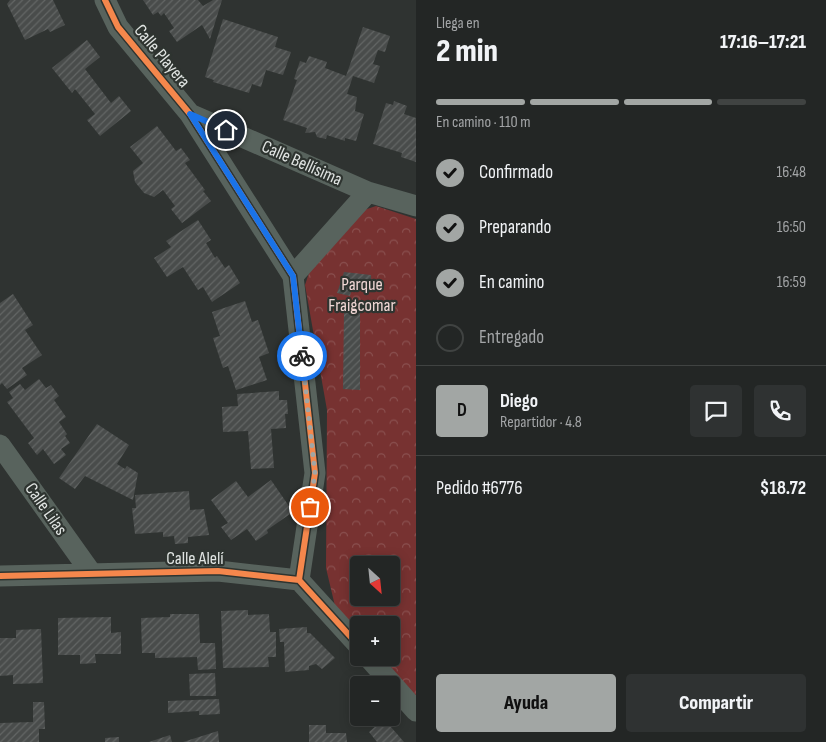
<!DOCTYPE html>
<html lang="es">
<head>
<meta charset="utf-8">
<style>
  body { margin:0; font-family:"Sofia Sans Condensed",sans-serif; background:#2f3232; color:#f1f3f6; height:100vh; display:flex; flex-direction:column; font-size:19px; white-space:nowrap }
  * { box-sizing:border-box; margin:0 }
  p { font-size:16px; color:#a3a5a7 }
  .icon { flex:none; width:28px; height:28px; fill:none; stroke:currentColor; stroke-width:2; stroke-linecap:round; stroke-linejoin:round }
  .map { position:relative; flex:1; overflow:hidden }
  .drawer { display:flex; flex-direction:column; background:#232625; width:410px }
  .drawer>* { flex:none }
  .needle { width:32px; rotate:153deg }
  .fabs { position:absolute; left:350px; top:556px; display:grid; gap:10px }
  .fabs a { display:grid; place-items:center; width:50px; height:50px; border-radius:5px; background:#232625; box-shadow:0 2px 12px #0003,0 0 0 1px #404342; font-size:25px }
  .pin { position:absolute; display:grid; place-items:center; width:42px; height:42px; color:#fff; margin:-21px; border:2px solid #fff; border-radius:50%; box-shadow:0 1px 5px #0007 }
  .courier { position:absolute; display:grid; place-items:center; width:50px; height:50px; margin:-25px; border:4px solid #1a73e8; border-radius:50%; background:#fff; color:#222; box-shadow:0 1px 6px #0007 }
  .headline em { font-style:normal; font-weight:800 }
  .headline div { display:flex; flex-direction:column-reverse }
  .headline { display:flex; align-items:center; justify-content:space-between; height:85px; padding:0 20px }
  h1 { font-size:32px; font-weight:800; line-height:38px }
  .bar { display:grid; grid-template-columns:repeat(4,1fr); gap:8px 5px; align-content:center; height:60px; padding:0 20px }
  .bar i { height:6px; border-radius:4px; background:#404342 }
  .bar .on { background:#a2a6a4 }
  .bar p { grid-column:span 4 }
  .line { display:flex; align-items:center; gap:12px; padding:0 20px; border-top:1px solid #404342 }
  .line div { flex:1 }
  .round { display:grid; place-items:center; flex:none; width:52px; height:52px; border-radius:5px; background:#2f3232 }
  ol { padding:0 20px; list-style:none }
  li { display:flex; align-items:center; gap:15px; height:55px }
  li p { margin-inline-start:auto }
  li .icon { padding:5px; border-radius:50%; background:#a2a6a4; color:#111; stroke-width:4 }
  li:last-child { color:#a3a5a7 }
  li i { width:28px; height:28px; border:2px solid #404342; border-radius:50% }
  .cta { display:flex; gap:10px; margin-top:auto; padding:10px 20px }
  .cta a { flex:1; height:58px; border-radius:5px; background:#a2a6a4; color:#111; font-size:20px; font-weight:800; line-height:58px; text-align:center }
  .cta a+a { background:#2f3232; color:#f1f3f6 }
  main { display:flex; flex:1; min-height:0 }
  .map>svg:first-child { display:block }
</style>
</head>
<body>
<main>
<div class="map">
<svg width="416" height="742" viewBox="0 0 416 742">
  <defs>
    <pattern id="park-crowns" width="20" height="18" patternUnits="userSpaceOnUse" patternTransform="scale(1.25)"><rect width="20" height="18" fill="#773231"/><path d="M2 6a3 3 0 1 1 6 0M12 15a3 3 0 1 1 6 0" fill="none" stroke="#8a504f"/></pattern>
    <pattern id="building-hatch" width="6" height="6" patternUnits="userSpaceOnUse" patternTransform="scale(1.25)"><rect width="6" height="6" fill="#494c4b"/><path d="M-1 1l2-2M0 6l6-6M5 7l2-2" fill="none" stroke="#636665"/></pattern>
  </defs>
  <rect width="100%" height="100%" fill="#2f3331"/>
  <!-- park -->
  <path fill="url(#park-crowns)" fill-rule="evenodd" d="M 376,206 L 416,219 L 416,698 L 380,658 L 391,658 L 391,625 L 359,625 L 359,633 L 335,606 L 326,568 L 327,410 L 305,285 L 310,270 L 364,210 ZM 359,565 L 391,565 L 391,598 L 359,598 Z"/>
  <!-- building -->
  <path fill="url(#building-hatch)" d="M 10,0 L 53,0 L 65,25 L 50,32 L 48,29 L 25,40 L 7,4 Z
    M 143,0 L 198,0 L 203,6 L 213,0 L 222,0 L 210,39 L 202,25 L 177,42 L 169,31 L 174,28 L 164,13 L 161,16 L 158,12 L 153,15 Z
    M 223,19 L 278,37 L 275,47 L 291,52 L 283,75 L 266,70 L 261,87 L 252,84 L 249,93 L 213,82 L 214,80 L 205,77 Z
    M 363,27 L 390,36 L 385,52 L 378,50 L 373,64 L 380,66 L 374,83 L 353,76 L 347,94 L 357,97 L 355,111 L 364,114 L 356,141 L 345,138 L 345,141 L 327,135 L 326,139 L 317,137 L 315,132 L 305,133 L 307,128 L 283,120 L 297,80 L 294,79 L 300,61 L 306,63 L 309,56 L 327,62 L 325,68 L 346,76 Z
    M 87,40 L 100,57 L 85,69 L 111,103 L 119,96 L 131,111 L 100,136 L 87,120 L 95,114 L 75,89 L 72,93 L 52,68 Z
    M 394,101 L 407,106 L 404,114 L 416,118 L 416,162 L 401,157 L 402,153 L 373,144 L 386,103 L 393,105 Z
    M 157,126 L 176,151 L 181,148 L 190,160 L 185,163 L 205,190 L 203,191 L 211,201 L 182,223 L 171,209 L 175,206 L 163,190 L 154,197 L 144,193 L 135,182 L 133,171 L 143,163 L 130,147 Z
    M 198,220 L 211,240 L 206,243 L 215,258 L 217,256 L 225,268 L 229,265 L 240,283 L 212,302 L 203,287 L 198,290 L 183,267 L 167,277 L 154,258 L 171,247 L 166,241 Z
    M 344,272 L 371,275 L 372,292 L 352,288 L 350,296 L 337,293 Z
    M 13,294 L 33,325 L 25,330 L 42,355 L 22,368 L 27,375 L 7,389 L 2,383 L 0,385 L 0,303 Z
    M 245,301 L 252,322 L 258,320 L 269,353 L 259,357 L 267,380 L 236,390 L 228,366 L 223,368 L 213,338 L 220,336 L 212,312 Z
    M 344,311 L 360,312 L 360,390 L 343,389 Z
    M 39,379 L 46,388 L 51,385 L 59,396 L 54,400 L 66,417 L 59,422 L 67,434 L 65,436 L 70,443 L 61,449 L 66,455 L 54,464 L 43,449 L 37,455 L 28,443 L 34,438 L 7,402 L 13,398 L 9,392 L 20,384 L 25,390 Z
    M 279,391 L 279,400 L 287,400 L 288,414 L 285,414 L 286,428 L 271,429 L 274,468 L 251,469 L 248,431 L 223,432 L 222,407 L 238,406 L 237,394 Z
    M 97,424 L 129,445 L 117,464 L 125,469 L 127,466 L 138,473 L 133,500 L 85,476 L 75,489 L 59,478 Z
    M 271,480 L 293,512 L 267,530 L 268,533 L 256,541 L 247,529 L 231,540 L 221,527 L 228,523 L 211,500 L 236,481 L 248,497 Z
    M 189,491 L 190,510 L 204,509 L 209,535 L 188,537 L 188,543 L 175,544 L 174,536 L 163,537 L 163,532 L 135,534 L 132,508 L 136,508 L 135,495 Z
    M 248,610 L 248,615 L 269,614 L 270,632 L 276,632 L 276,657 L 268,657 L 269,667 L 223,668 L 221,611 Z
    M 170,614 L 199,614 L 200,643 L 215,643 L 216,669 L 198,670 L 197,657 L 155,658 L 155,653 L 142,653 L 141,618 L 170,617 Z
    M 111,617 L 111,633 L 121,632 L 121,654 L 95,654 L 96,663 L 80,664 L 80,655 L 58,655 L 58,618 Z
    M 307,627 L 307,633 L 310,633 L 335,658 L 322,669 L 316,664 L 309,666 L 309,670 L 285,672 L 284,642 L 280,642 L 279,629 Z
    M 41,629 L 43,683 L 13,684 L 13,675 L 0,676 L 0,638 L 16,638 L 16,630 Z
    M 215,673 L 216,696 L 190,696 L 189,674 Z
    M 219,699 L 220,714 L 199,715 L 199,711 L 168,713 L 168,701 Z
    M 33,702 L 44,702 L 45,729 L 39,729 L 39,742 L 0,742 L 0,723 L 33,722 Z
    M 384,719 L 404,742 L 377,742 L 369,732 Z
    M 309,725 L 326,725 L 326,733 L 346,733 L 347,742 L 309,742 Z
    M 218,731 L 219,742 L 183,742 Z
    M 170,735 L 172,742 L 149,742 Z
    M 119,737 L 119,742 L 105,742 L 105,738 Z"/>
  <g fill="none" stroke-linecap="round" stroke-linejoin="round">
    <!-- street -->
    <path stroke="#58635d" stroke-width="21" d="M 105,0 L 118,27 L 190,114 L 293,276 L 315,473 L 299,580
      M 190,114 L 368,192 L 416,206
      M 293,276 L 368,192
      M 0,445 L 92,574
      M 0,576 L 218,571 L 299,580 L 359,646
      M 369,658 L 416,711"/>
    <!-- cycleway casing -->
    <g stroke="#2e3430" stroke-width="9">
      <path id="cycleway" d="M 105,0 L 118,27 L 190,114 L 293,276 L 315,473 L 299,580
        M 0,576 L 218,571 L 299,580 L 359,646"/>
    </g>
    <!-- cycleway -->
    <use href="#cycleway" stroke="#f5874c" stroke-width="6"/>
  </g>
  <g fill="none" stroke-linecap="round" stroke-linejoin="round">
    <!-- done -->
    <path stroke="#a2a6a4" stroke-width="5" stroke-dasharray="0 9" d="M 302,356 L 315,473 L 310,507"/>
    <!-- route -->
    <path stroke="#1a73e8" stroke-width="6" d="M 226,130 L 190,114 L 293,276 L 302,356"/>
  </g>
  <g text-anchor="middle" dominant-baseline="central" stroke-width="4.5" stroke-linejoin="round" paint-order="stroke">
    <!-- street labels -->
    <g font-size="18" fill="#e0e4e2" stroke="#2e3430">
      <text transform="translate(162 56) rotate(50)">Calle Playera</text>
      <text transform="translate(302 163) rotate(24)">Calle Bellísima</text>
      <text transform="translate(46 509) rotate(55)">Calle Lilas</text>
      <text x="195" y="558">Calle Alelí</text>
    </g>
    <!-- park labels -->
    <g font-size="18" fill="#f1d7d5" stroke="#2e3430">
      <text x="362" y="284">Parque<tspan x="362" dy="21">Fraigcomar</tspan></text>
    </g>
  </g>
</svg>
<div class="fabs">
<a><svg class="needle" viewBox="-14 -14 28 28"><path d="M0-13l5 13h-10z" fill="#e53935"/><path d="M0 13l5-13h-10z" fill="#a3a5a7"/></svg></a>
<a>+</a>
<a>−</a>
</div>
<div class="pin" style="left:310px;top:507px;background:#ea580c"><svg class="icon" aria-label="bag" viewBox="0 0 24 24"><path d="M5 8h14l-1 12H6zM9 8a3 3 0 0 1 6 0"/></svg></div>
<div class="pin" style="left:226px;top:130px;background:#1f2937"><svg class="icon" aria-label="home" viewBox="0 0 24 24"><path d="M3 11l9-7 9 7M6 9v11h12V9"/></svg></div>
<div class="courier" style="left:302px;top:356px"><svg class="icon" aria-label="bike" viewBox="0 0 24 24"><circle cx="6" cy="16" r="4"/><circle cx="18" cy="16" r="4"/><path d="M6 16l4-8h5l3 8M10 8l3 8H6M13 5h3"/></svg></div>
</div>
<section class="drawer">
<div class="headline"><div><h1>2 min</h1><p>Llega en</p></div><em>17:16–17:21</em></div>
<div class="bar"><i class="on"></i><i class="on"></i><i class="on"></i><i></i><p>En camino · 110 m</p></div>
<ol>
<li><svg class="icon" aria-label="check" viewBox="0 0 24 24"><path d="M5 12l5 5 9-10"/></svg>Confirmado<p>16:48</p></li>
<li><svg class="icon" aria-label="check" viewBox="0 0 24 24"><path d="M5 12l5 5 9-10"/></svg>Preparando<p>16:50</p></li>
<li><svg class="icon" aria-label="check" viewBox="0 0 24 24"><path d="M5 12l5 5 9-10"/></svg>En camino<p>16:59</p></li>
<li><i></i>Entregado</li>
</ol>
<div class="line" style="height:90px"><b class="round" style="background:#a2a6a4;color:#111">D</b><div><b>Diego</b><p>Repartidor · 4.8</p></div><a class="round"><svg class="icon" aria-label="chat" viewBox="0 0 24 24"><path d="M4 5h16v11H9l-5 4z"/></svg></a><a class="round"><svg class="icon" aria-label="phone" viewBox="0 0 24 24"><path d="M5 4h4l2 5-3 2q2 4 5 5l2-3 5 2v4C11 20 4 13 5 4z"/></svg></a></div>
<div class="line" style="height:65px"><div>Pedido #6776</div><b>$18.72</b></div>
<div class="cta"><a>Ayuda</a><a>Compartir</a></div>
</section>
</main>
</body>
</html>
